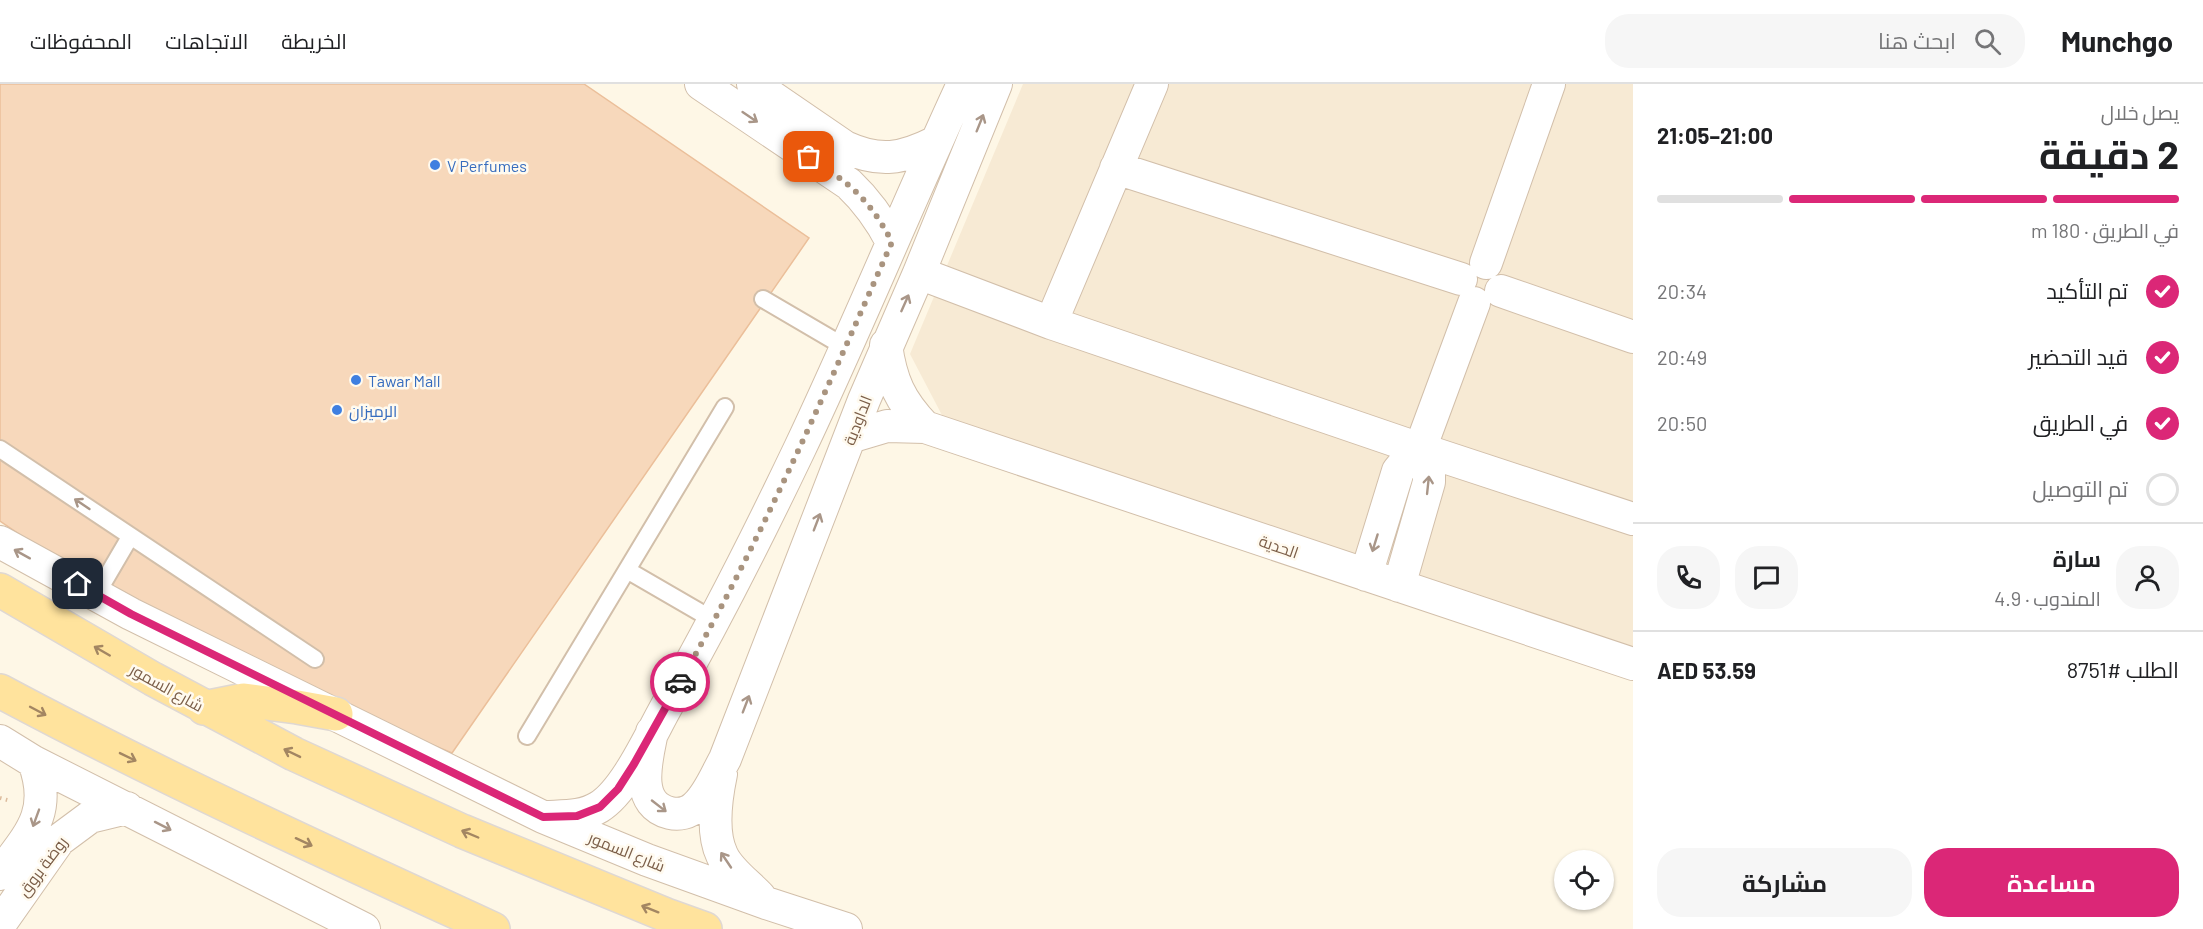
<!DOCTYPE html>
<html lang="ar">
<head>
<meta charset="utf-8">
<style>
  body { margin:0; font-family:Barlow,Cairo,sans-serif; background:#f6f6f6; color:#202124; direction:rtl; height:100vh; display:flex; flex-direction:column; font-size:22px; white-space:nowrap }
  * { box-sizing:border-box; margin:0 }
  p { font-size:20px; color:#757577 }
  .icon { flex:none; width:33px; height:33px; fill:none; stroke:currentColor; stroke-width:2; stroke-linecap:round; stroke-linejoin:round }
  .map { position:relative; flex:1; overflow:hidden; direction:ltr }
  .sheet { display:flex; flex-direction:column; background:#fff; width:570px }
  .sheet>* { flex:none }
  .controls { position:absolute; left:1554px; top:766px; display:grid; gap:12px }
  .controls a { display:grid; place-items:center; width:60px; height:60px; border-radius:50%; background:#fff; box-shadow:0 2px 4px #0004; font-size:30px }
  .pin { position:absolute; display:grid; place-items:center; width:51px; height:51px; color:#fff; margin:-26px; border-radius:12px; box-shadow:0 3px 9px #0006 }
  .courier { position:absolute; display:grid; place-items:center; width:60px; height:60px; margin:-30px; border:4px solid #db2777; border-radius:50%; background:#fff; color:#222; box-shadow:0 2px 8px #0007 }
  .summary em { font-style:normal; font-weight:700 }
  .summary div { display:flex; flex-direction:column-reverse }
  .summary { display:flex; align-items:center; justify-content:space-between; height:102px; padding:0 24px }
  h1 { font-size:39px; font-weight:700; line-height:45px }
  .bar { display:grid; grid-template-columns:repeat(4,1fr); gap:9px 6px; align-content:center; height:72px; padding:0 24px }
  .bar i { height:8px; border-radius:4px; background:#e0e0e0 }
  .bar .on { background:#db2777 }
  .bar p { grid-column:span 4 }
  .line { display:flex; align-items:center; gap:15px; padding:0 24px; border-top:2px solid #e0e0e0 }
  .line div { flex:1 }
  .round { display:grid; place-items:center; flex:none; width:63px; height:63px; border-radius:24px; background:#f6f6f6 }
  ol { padding:0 24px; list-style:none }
  li { display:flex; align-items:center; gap:18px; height:66px }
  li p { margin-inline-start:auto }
  li .icon { padding:6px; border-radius:50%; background:#db2777; color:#fff; stroke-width:4 }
  li:last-child { color:#757577 }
  li i { width:33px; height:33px; border:3px solid #e0e0e0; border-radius:50% }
  .action { display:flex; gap:12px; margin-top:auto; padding:12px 24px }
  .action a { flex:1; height:69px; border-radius:24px; background:#db2777; color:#fff; font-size:24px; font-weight:700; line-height:69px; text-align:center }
  .action a+a { background:#f6f6f6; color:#202124 }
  header { display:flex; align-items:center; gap:36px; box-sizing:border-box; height:84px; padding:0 30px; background:#fff; border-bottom:2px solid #e0e0e0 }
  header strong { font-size:28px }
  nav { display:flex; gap:33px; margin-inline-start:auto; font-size:21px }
  .search { width:420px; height:54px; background:#f6f6f6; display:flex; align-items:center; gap:15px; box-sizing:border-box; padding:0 21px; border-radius:24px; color:#757577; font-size:22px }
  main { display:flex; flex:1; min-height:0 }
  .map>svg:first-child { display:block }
</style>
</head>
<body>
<header>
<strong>Munchgo</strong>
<div class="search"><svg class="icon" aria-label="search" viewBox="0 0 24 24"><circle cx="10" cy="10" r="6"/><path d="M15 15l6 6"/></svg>ابحث هنا</div>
<nav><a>الخريطة</a><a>الاتجاهات</a><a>المحفوظات</a></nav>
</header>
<main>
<section class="sheet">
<div class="summary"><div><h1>2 دقيقة</h1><p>يصل خلال</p></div><em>21:00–21:05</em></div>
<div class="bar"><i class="on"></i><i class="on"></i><i class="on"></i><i></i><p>في الطريق · 180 m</p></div>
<ol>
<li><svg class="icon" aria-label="check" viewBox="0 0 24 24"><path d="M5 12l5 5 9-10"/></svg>تم التأكيد<p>20:34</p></li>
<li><svg class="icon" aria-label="check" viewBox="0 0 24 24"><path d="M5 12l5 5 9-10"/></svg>قيد التحضير<p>20:49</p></li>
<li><svg class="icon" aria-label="check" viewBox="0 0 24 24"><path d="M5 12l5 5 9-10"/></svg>في الطريق<p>20:50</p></li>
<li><i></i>تم التوصيل</li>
</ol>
<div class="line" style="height:108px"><a class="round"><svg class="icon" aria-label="person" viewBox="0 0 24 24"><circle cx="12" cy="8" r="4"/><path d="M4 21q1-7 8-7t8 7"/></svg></a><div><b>سارة</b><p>المندوب · 4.9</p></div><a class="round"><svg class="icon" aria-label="chat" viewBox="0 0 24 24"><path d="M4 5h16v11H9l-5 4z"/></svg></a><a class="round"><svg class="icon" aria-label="phone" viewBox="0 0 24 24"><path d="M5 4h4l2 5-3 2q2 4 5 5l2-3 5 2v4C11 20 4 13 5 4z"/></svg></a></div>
<div class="line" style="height:78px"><div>الطلب #8751</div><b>AED 53.59</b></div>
<div class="action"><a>مساعدة</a><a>مشاركة</a></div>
</section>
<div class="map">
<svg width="1633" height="845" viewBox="0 0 1633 845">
  <rect width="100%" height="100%" fill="#fef7e6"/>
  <!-- residential -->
  <path fill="#f7ead4" d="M 1023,0 L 1633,0 L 1633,565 L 944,335 L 910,270 Z"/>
  <!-- building -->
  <path fill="#f7d8bb" stroke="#ebbf9a" stroke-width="1.5" d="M 0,0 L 584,0 L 809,154 L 452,669 L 172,554 L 0,437 Z"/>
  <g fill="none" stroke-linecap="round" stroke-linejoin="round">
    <!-- service casing -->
    <g stroke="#d2bfaa" stroke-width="20">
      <path id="service" d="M 763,215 L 845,263
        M 0,365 L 315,575
        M 627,486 L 715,537
        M 96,511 L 130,453
        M 527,652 L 725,323"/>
    </g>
    <!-- minor casing -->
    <g stroke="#d2bfaa" stroke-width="34">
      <path id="minor" d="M 701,0 L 849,100 C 868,118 880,135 892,158
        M 753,0 L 845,63 C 880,79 902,75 936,58
        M 1116,84 L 1461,195
        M 1486,179 L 1549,0
        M 919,189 L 1051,239 L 1420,365 L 1633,435
        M 1501,207 L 1633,253
        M 1051,239 L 1152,0
        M 886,261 C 891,297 900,317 925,343
        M 850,353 L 887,342 L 925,343 L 1633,580
        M 0,458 L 131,530 L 543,733 L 647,776 L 766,819 L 846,845
        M 1366,491 L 1398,387 L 1411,371 L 1420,365 L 1474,219
        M 1399,502 L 1429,398 L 1429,387 L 1420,365
        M 652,648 C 647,674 633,720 670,729 C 679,731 689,729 696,722 C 709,710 716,691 725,675 L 864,316 L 919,189 L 996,0
        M 0,657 L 34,678 L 364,845
        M 721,690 C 716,714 711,748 722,771 C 729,787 748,800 760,813
        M 546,733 C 565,732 583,733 599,723 C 627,706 652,647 669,618 C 716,535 759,450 800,364 C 857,244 907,121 963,0
        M 0,790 C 29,751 53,729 34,678
        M 0,840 L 59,756 L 90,733 L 127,724"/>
    </g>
    <!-- primary casing -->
    <g stroke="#dfd8d3" stroke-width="36">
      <path id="primary" d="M 0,506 L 153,595 L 294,670 L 462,747 L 666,831 L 705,845
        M 0,607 C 161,693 327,769 493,845
        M 204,624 L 244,616 L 297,623 L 336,630"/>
    </g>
    <!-- path -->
    <path stroke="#dcbb9d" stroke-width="4" stroke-dasharray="1.5 4.5" stroke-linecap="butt" d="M 0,714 L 11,717"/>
    <!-- service -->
    <use href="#service" stroke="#fff" stroke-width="16"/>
    <!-- minor -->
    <use href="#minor" stroke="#fff" stroke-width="32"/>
    <!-- primary -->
    <use href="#primary" stroke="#ffe39d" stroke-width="33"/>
  </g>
  <!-- one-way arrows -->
  <defs><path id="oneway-shaft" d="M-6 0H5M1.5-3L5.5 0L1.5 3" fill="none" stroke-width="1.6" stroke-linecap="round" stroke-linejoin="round" transform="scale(1.5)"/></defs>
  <g stroke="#a99688">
    <use href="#oneway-shaft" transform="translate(750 33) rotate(34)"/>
    <use href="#oneway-shaft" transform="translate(980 39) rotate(-68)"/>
    <use href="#oneway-shaft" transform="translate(905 219) rotate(-66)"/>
    <use href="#oneway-shaft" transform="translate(1428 401) rotate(-84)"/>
    <use href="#oneway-shaft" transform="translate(82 420) rotate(-146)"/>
    <use href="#oneway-shaft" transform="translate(817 438) rotate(-69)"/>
    <use href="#oneway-shaft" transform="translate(1375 459) rotate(107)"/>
    <use href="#oneway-shaft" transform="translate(22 470) rotate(-151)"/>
    <use href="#oneway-shaft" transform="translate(746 620) rotate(-69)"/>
    <use href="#oneway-shaft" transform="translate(659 722) rotate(38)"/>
    <use href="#oneway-shaft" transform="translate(36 734) rotate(110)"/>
    <use href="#oneway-shaft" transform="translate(163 742) rotate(27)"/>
    <use href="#oneway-shaft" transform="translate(726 776) rotate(-124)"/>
  </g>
  <g stroke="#a38662">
    <use href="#oneway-shaft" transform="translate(102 567) rotate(-150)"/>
    <use href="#oneway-shaft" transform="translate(38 627) rotate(28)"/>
    <use href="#oneway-shaft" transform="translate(292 669) rotate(-154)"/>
    <use href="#oneway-shaft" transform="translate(128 673) rotate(26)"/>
    <use href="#oneway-shaft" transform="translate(470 750) rotate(-157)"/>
    <use href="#oneway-shaft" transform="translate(304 758) rotate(25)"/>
    <use href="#oneway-shaft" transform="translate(650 825) rotate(-158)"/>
  </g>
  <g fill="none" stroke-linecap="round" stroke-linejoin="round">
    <!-- done -->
    <path stroke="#a9947f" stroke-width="6" stroke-dasharray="0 10.8" d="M 680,598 C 761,456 826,307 892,158 C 868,113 850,100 809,73"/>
    <!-- route -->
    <path stroke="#db2777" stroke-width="8" d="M 78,500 L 131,530 L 543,733 L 577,732 L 600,723 L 618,705 L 634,680 L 680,598"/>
  </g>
  <!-- markers -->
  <g fill="#3f7fe0" stroke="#fffaef" stroke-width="2">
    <circle cx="435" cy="81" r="6"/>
    <circle cx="356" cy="296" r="6"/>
    <circle cx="337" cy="326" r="6"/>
  </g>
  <g text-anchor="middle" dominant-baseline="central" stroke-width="5" stroke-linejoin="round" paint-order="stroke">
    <!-- shop labels -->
    <g font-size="16" fill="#366cbe" stroke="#fffaef" text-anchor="start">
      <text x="447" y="81">V Perfumes</text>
      <text x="368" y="296">Tawar Mall</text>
      <text x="349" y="326">الرميزان</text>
    </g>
    <!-- street labels -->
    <g font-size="16" fill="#7b5e48" stroke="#fffaef">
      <text transform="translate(857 336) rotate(-69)">الداودية</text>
      <text transform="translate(1279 462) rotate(19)">الحدية</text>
      <text transform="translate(167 603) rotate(29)">شارع السمور</text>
      <text transform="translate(627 767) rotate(22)">شارع السمور</text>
      <text transform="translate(42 782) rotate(-53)">روضة بروق</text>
    </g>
  </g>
</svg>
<div class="controls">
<a><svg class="icon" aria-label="locate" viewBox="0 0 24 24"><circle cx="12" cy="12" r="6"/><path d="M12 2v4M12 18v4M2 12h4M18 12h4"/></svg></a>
</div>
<div class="pin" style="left:809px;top:73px;background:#ea580c"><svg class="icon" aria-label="bag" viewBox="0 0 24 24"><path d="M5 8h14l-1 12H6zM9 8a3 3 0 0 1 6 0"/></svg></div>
<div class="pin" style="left:78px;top:500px;background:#1f2937"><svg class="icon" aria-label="home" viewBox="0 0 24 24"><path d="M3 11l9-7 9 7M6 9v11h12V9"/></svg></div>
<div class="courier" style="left:680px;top:598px"><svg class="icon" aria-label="car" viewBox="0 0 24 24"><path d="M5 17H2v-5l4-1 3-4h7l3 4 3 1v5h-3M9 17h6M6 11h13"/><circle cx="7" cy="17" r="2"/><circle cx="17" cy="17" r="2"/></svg></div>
</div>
</main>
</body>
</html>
